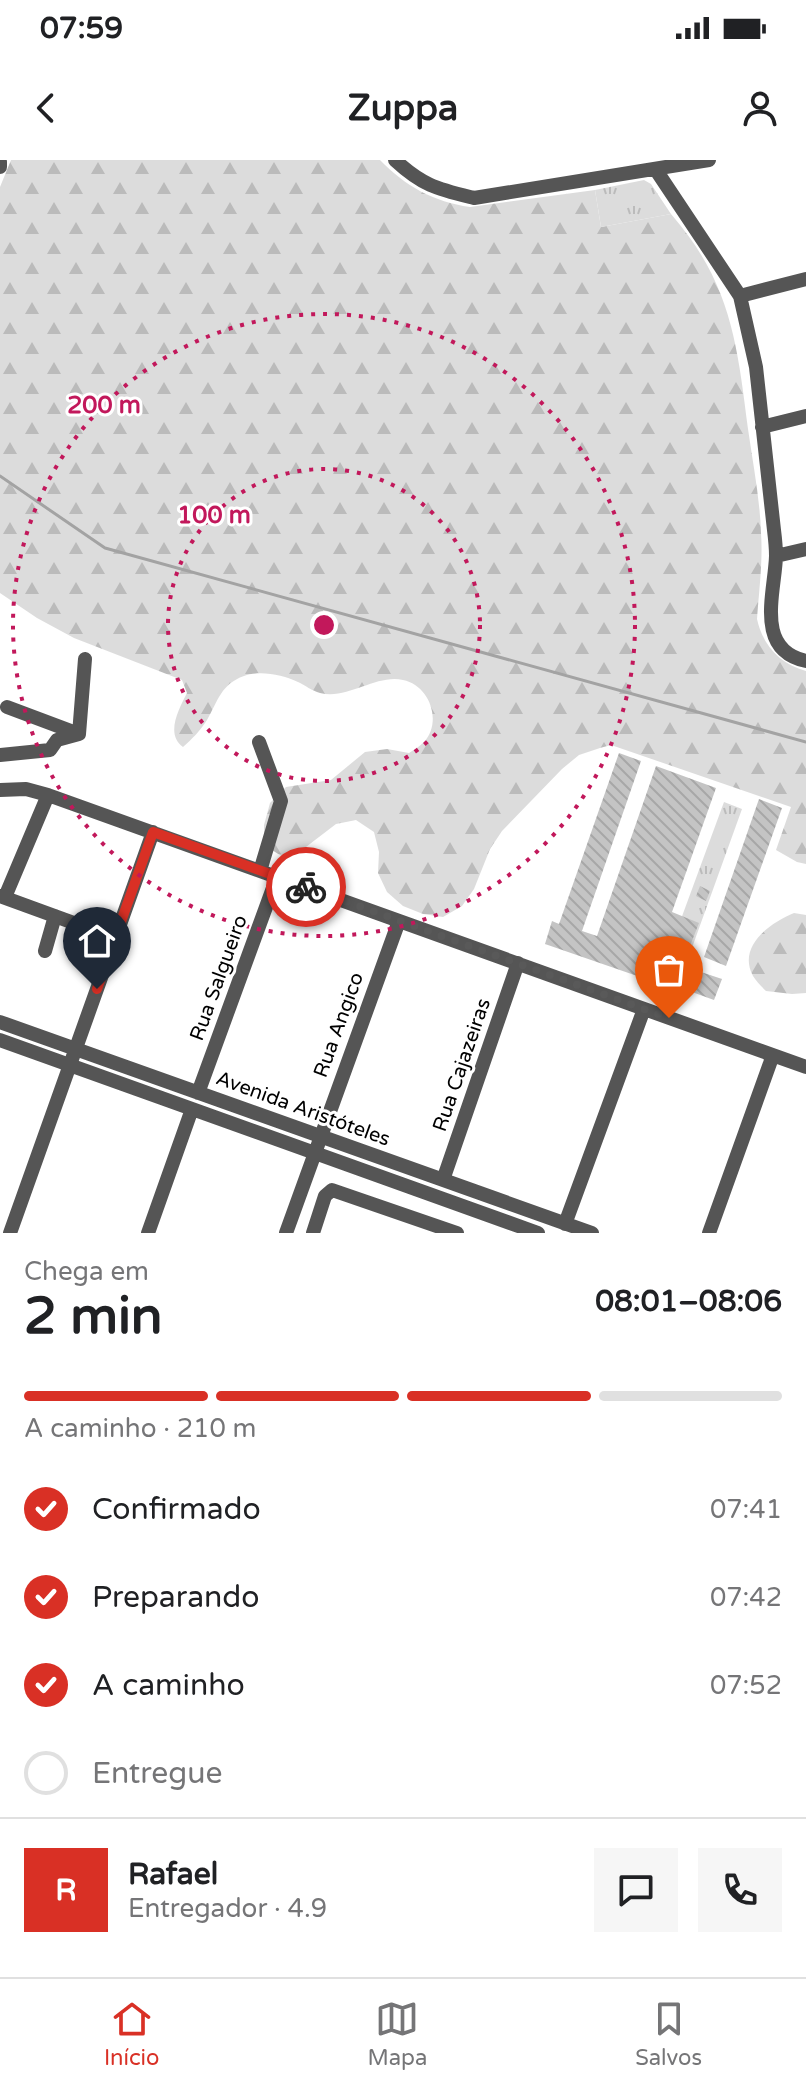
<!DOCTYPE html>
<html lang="pt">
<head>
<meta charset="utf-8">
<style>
  body { margin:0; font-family:"Varela Round",sans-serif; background:#f6f6f6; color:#202124; height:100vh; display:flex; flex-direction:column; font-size:30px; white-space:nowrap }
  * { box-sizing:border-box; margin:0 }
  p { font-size:26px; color:#757577 }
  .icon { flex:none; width:44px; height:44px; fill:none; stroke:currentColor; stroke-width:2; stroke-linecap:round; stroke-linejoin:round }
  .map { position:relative; height:1073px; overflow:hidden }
  .side { display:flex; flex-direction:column; background:#fff; flex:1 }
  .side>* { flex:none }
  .pin { position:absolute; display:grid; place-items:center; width:68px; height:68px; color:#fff; margin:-82px -34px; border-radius:50% 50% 50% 0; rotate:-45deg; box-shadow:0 0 8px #0007 }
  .pin .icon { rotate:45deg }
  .courier { position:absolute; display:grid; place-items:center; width:80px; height:80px; margin:-40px; border:6px solid #d93025; border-radius:50%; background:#fff; color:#222; box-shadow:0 2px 10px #0007 }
  .overview em { font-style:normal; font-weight:700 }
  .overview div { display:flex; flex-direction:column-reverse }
  .overview { display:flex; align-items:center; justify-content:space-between; height:136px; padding:0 24px }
  h1 { font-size:52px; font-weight:700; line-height:60px }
  .bar { display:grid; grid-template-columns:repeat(4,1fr); gap:12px 8px; align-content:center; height:96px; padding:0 24px }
  .bar i { height:10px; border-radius:6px; background:#e0e0e0 }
  .bar .current { background:#d93025 }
  .bar p { grid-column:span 4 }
  .line { display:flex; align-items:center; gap:20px; padding:0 24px; border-top:2px solid #e0e0e0 }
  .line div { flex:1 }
  .round { display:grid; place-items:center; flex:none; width:84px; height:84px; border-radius:0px; background:#f6f6f6 }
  ol { padding:0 24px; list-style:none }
  li { display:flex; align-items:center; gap:24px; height:88px }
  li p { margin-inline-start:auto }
  li .icon { padding:8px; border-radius:50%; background:#d93025; color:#fff; stroke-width:4 }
  li:last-child { color:#757577 }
  li i { width:44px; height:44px; border:4px solid #e0e0e0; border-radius:50% }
  .status { display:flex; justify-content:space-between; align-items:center; height:56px; padding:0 40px; background:#fff; direction:ltr }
  .status svg { height:22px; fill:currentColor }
  header { display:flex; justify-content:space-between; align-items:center; height:104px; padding:0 24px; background:#fff; font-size:36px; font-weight:700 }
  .dock { display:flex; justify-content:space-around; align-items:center; height:112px; border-top:2px solid #e0e0e0; background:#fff; font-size:22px; color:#757577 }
  .dock a { display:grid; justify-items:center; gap:4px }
  .dock .current { color:#d93025 }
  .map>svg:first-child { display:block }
</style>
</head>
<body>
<div class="status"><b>07:59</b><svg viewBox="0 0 49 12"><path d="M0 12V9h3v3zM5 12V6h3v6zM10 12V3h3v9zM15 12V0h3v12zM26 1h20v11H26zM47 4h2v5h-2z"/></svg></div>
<header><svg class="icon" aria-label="back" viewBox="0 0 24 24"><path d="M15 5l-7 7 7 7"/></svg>Zuppa<svg class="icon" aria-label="person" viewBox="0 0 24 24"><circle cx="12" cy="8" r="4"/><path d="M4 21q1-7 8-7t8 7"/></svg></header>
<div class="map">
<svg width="806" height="1073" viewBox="0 0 806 1073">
  <defs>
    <pattern id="forest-firs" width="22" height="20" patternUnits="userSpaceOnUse" patternTransform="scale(2)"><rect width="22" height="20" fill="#dcdcdc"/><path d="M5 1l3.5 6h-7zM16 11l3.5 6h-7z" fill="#bbb"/></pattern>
    <pattern id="park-tufts" width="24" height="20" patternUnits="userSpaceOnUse" patternTransform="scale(2)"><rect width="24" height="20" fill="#dcdcdc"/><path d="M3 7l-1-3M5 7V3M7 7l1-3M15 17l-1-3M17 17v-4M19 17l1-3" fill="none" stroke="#bbb"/></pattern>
    <pattern id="building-back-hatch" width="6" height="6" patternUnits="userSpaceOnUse" patternTransform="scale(2)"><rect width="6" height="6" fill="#c4c4c4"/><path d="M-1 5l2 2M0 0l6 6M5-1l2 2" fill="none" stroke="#a7a7a7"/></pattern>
  </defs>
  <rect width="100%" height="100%" fill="#fff"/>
  <!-- forest -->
  <path fill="url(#forest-firs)" d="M 11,0 L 380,0 C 405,26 434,42 470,47 L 595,30 L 601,67 L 671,54 C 731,123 737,183 748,269 C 753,304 760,339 761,373 C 763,401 759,431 757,459 C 763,486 780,504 806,511 L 806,704 L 797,702 L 776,690 L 791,647 L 611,585 L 600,588 L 579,595 L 562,609 L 502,671 L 490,689 L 474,729 L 462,746 L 443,757 L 423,754 L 403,746 L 387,732 L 378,713 L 379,692 L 374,672 L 356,660 L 336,664 L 302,690 L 283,697 L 264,685 L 264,665 L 270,643 L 286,627 L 331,620 L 365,592 L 387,589 L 409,593 C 414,590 420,586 424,582 C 443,561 429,525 403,520 C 376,514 348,540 320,533 C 312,531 305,525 298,522 C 283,515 260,510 244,516 C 221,524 218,541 207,560 C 200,571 192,579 183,587 C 165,574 179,549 187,533 L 182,520 L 74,478 L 37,458 L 0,433 L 0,27 Z
    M 794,753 L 806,755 L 806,833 L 792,834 L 766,831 C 762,827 756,821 753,816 C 737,786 770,763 794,753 Z"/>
  <!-- park -->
  <path fill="url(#park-tufts)" d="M 644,20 L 651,24 L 671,54 L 601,67 L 595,30 Z
    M 724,642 L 742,649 L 689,796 L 670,789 Z"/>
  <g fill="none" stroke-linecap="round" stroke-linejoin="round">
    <!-- stream -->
    <path stroke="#a3a3a3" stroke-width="3" d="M 0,316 L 105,388 L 806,582"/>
  </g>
  <!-- building -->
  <path fill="url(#building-back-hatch)" d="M 619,593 L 641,601 L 582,771 L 597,776 L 656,606 L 716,628 L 672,752 L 699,763 L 688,791 L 662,781 L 657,797 L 673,803 L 666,826 L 545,784 L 552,761 L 559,764 Z
    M 759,639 L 782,648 L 726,806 L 704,797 Z
    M 700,726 L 710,731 L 706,741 L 696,736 Z
    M 698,811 L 722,819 L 714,840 L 692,832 Z"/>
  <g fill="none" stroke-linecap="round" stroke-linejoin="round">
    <!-- minor -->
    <path stroke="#555" stroke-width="14" d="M 395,0 C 423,26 438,29 474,38 L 709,0
      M 0,2 L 0,7
      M 656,10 L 740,136 L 756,207 L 774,370 C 775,378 776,387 776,396 C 775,432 754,490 806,501
      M 740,136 L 806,119
      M 762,267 L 806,256
      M 776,396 L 806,389
      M 7,547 L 79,574
      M 259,582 L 281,641 L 260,711
      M 0,595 L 50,590 L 57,580 L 79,574 L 85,499
      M 0,630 L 26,629 L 48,635 L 806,907
      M 0,736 L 115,778
      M 5,737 L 48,635
      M 45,791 L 55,756
      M 0,862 L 592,1073
      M 0,880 L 538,1073
      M 198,933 L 277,717
      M 443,1020 L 518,803
      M 565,1064 L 644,849
      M 10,1073 L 153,672
      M 148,1073 L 192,949
      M 286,1073 L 399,761
      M 313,1073 L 325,1036 L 332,1030 L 457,1073
      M 709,1073 L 773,895"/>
  </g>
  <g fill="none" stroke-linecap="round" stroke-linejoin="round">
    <!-- done -->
    <path stroke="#595959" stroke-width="8" stroke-dasharray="0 14.4" d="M 306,727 L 669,858"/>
    <!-- route -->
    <path stroke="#d93025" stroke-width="10" d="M 97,829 L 153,672 L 306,727"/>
  </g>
  <!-- distance rings -->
  <g fill="none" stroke="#c2185b" stroke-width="4" stroke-dasharray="4 8">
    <circle cx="324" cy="465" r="156"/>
    <circle cx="324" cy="465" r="311"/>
  </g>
  <g text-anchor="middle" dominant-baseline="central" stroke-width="6" stroke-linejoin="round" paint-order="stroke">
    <!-- street labels -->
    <g font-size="20" fill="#000" stroke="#fff">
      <text transform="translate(219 818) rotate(-70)">Rua Salgueiro</text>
      <text transform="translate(339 865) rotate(-70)">Rua Angico</text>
      <text transform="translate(462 905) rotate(-71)">Rua Cajazeiras</text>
      <text transform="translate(303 949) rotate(20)">Avenida Aristóteles</text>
    </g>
  </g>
  <circle cx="324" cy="465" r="12" fill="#c2185b" stroke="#fff" stroke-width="4"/>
  <g font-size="24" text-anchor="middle" font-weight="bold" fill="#c2185b" stroke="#fff" stroke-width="6" stroke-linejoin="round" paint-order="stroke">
    <text x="104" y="253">200 m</text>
    <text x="214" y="363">100 m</text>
  </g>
</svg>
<div class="pin" style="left:669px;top:858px;background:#ea580c"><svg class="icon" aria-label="bag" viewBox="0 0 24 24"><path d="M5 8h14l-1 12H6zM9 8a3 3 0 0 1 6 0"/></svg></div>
<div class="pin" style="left:97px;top:829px;background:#1f2937"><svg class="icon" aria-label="home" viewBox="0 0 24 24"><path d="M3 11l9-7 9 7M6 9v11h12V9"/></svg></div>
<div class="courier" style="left:306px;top:727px"><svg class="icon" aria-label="bike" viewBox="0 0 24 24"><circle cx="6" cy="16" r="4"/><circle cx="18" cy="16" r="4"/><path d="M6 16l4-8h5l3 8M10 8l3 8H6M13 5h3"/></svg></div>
</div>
<section class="side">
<div class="overview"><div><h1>2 min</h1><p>Chega em</p></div><em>08:01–08:06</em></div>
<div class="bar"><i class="current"></i><i class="current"></i><i class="current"></i><i></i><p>A caminho · 210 m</p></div>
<ol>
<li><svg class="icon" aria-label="check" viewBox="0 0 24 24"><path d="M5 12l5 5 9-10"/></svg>Confirmado<p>07:41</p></li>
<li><svg class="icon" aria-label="check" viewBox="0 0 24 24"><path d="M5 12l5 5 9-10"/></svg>Preparando<p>07:42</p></li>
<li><svg class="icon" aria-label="check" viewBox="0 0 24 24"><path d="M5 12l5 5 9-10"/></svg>A caminho<p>07:52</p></li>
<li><i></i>Entregue</li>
</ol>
<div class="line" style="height:144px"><b class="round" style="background:#d93025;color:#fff">R</b><div><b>Rafael</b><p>Entregador · 4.9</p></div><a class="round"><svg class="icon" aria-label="chat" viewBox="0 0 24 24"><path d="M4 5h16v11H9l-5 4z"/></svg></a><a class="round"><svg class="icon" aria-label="phone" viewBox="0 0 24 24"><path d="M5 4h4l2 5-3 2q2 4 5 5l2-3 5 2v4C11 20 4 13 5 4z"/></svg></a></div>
</section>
<nav class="dock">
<a class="current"><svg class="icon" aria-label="home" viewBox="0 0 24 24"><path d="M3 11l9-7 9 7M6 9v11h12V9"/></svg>Início</a>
<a><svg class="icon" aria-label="map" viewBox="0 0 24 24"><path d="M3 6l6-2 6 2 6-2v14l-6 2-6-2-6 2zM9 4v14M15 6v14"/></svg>Mapa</a>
<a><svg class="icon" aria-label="saved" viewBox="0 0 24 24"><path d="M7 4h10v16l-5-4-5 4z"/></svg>Salvos</a>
</nav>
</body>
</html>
